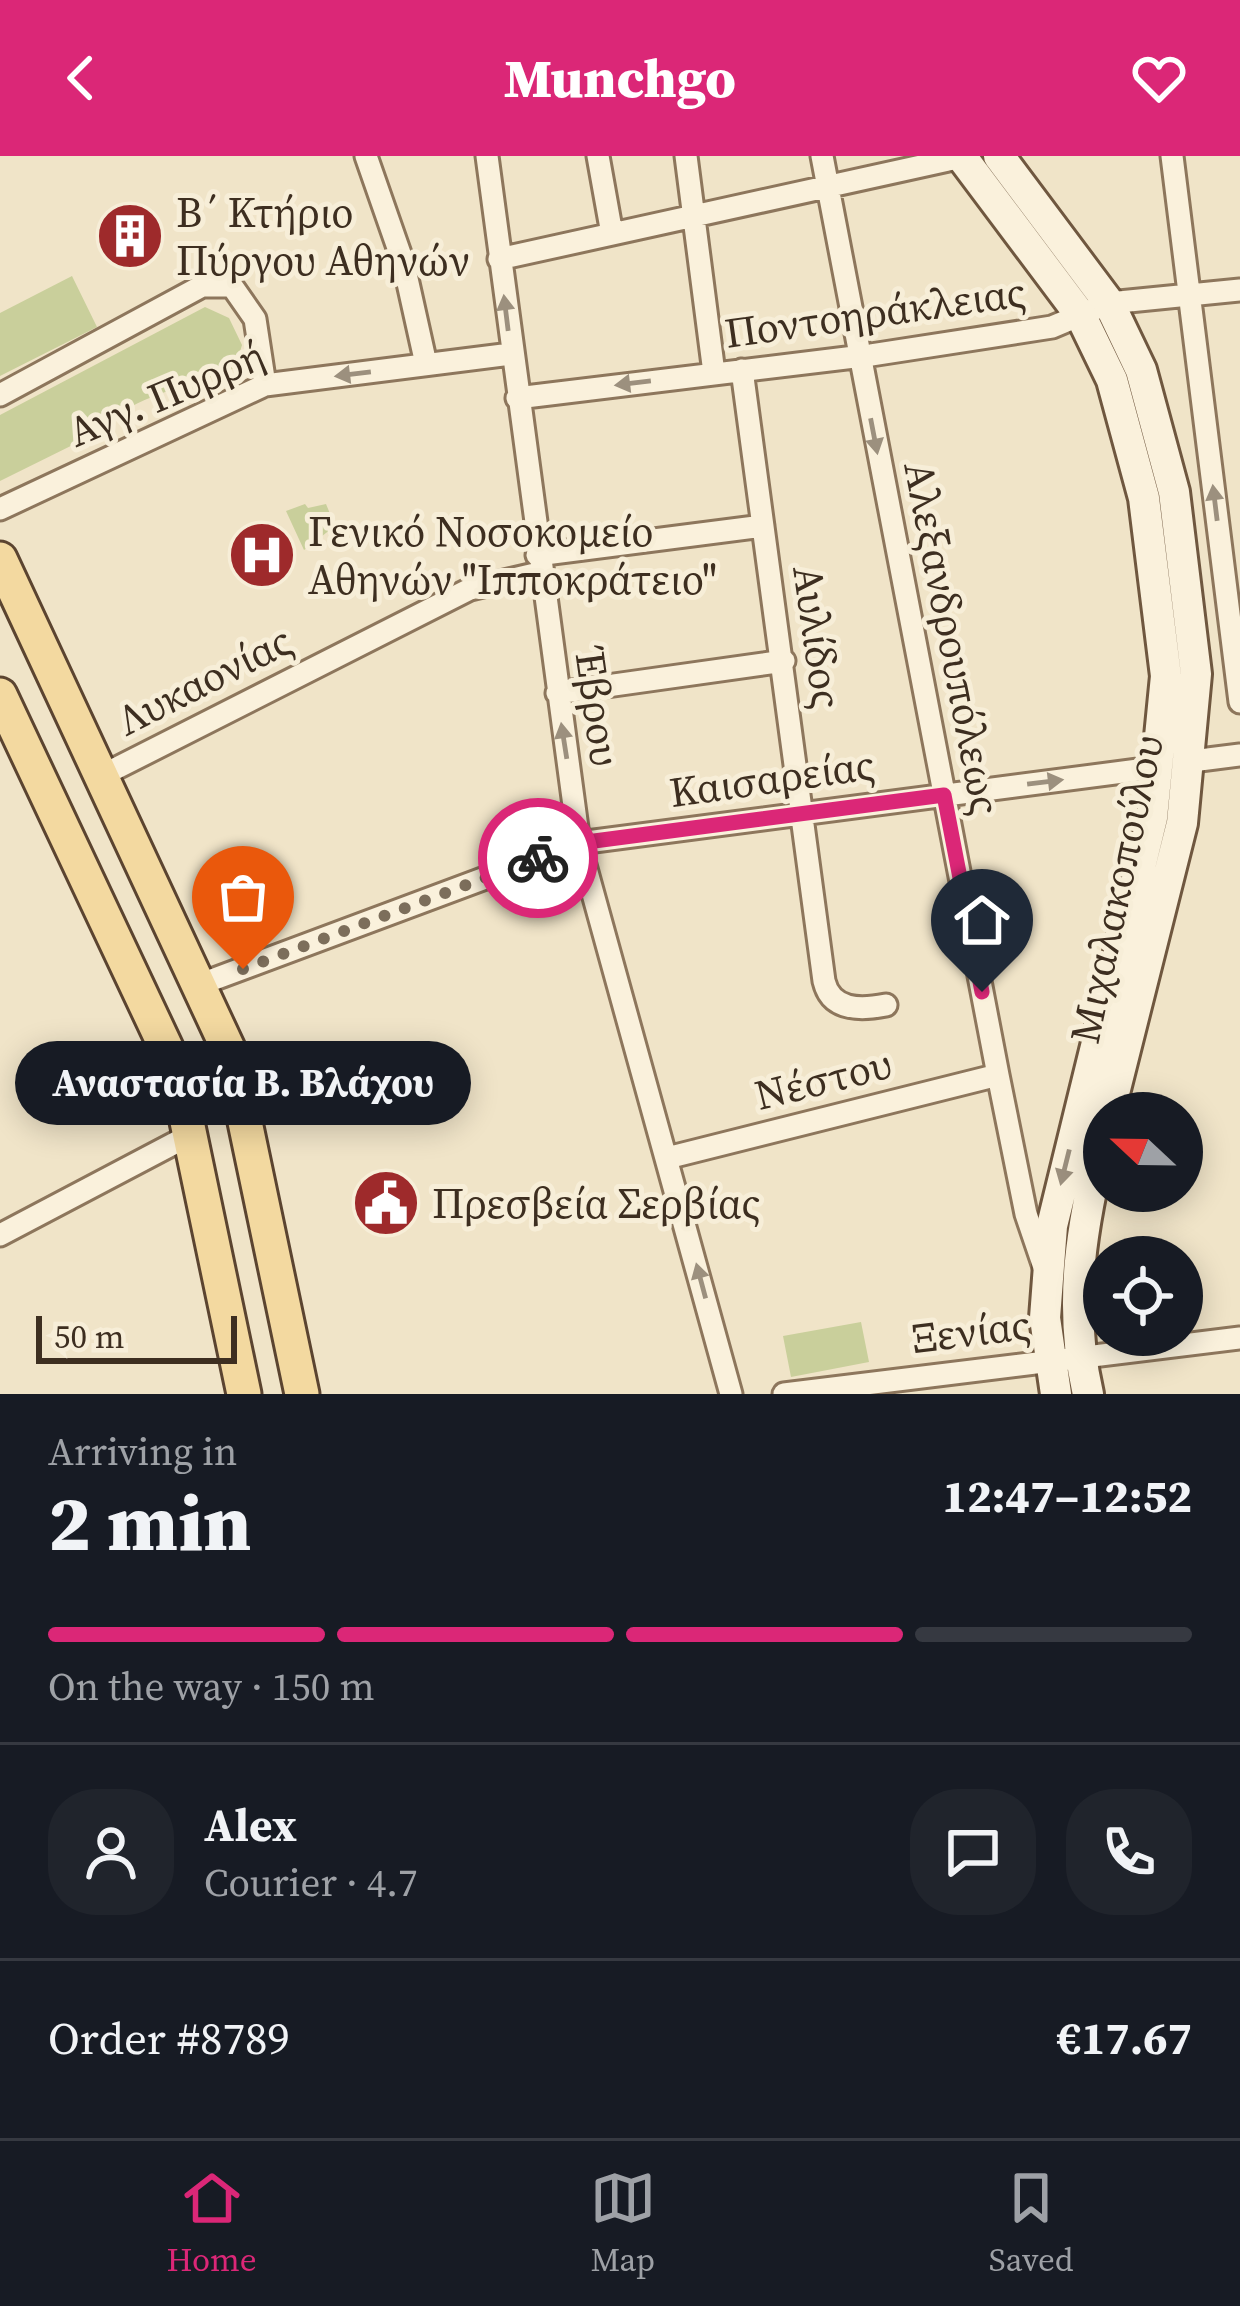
<!DOCTYPE html>
<html lang="en">
<head>
<meta charset="utf-8">
<style>
  body { margin:0; font-family:"Source Serif 4",serif; background:#20242c; color:#f1f3f6; height:100vh; display:flex; flex-direction:column; font-size:45px; white-space:nowrap }
  * { box-sizing:border-box; margin:0 }
  p { font-size:39px; color:#9ea1a6 }
  .icon { flex:none; width:66px; height:66px; fill:none; stroke:currentColor; stroke-width:2; stroke-linecap:round; stroke-linejoin:round }
  .map { position:relative; height:1238px; overflow:hidden }
  .sheet { display:flex; flex-direction:column; background:#171b24; flex:1 }
  .sheet>* { flex:none }
  .needle { width:78px; rotate:292deg }
  .fabs { position:absolute; left:1083px; top:936px; display:grid; gap:24px }
  .fabs a { display:grid; place-items:center; width:120px; height:120px; border-radius:50%; background:#171b24; box-shadow:0 6px 30px #0003; font-size:60px }
  .scale { position:absolute; left:36px; bottom:30px; width:201px; box-sizing:border-box; padding-left:12px; border:6px solid #3d2e20; border-top:0; font-size:33px; line-height:42px; white-space:nowrap; color:#3d2e20; -webkit-text-stroke:9px #f7eed8; paint-order:stroke }
  .pin { position:absolute; display:grid; place-items:center; width:102px; height:102px; color:#fff; margin:-123px -51px; border-radius:50% 50% 50% 0; rotate:-45deg; box-shadow:0 0 12px #0007 }
  .pin .icon { rotate:45deg }
  .courier { position:absolute; display:grid; place-items:center; width:120px; height:120px; margin:-60px; border:9px solid #db2777; border-radius:50%; background:#fff; color:#222; box-shadow:0 3px 15px #0007 }
  .bubble { position:absolute; height:84px; border-radius:42px; background:#171b24; box-shadow:0 6px 30px #0003; font-size:39px; font-weight:800; line-height:84px; text-align:center }
  .head em { font-style:normal; font-weight:800 }
  .head div { display:flex; flex-direction:column-reverse }
  .head { display:flex; align-items:center; justify-content:space-between; height:204px; padding:0 48px }
  h1 { font-size:78px; font-weight:800; line-height:90px }
  .bar { display:grid; grid-template-columns:repeat(4,1fr); gap:18px 12px; align-content:center; height:144px; padding:0 48px }
  .bar i { height:15px; border-radius:9px; background:#363941 }
  .bar .selected { background:#db2777 }
  .bar p { grid-column:span 4 }
  .line { display:flex; align-items:center; gap:30px; padding:0 48px; border-top:3px solid #363941 }
  .line div { flex:1 }
  .round { display:grid; place-items:center; flex:none; width:126px; height:126px; border-radius:48px; background:#20242c }
  header { display:flex; justify-content:space-between; align-items:center; height:156px; padding:0 48px; background:#db2777; color:#fff; font-size:54px; font-weight:800 }
  .tabs { display:flex; justify-content:space-around; align-items:center; height:168px; border-top:3px solid #363941; background:#171b24; font-size:33px; color:#9ea1a6 }
  .tabs a { display:grid; justify-items:center; gap:6px }
  .tabs .selected { color:#db2777 }
  .map>svg:first-child { display:block }
</style>
</head>
<body>
<header><svg class="icon" aria-label="back" viewBox="0 0 24 24"><path d="M15 5l-7 7 7 7"/></svg>Munchgo<svg class="icon" aria-label="heart" viewBox="0 0 24 24"><path d="M12 20l-8-8c-3-5 5-10 8-4 3-6 11-1 8 4z"/></svg></header>
<div class="map">
<svg width="1240" height="1238" viewBox="0 0 1240 1238">
  <rect width="100%" height="100%" fill="#f0e4c8"/>
  <!-- green -->
  <path fill="#c9cf9b" d="M 72,120 L 97,171 L 0,220 L 0,157 Z
    M 205,151 L 229,162 L 242,189 L 235,212 C 192,231 131,238 101,275 L 0,325 L 0,259 Z
    M 305,348 L 308,352 L 326,348 L 335,370 L 304,394 L 286,355 Z
    M 861,1166 L 869,1206 L 791,1221 L 783,1180 Z"/>
  <g fill="none" stroke-linecap="round" stroke-linejoin="round">
    <!-- street casing -->
    <g stroke="#8d765c" stroke-width="27">
      <path id="street" d="M 366,0 L 404,109 L 426,208
        M 487,0 L 579,687 L 731,1238
        M 598,0 L 612,78
        M 686,0 L 714,217
        M 822,0 L 998,919 L 1026,1058 L 1044,1111
        M 1172,0 L 1240,546
        M 499,103 L 962,1
        M 742,214 L 824,825 C 831,855 861,854 886,849
        M 0,239 L 202,130 L 232,130 L 255,163 L 265,229
        M 517,242 L 871,199 L 1052,171 L 1109,147 L 1240,134
        M 0,353 L 265,229 L 511,198
        M 537,399 L 763,370
        M 557,537 L 784,505
        M 1192,605 L 1240,599
        M 103,619 L 470,433 L 539,417
        M 201,828 L 579,687 L 1161,611
        M 667,1002 L 998,919
        M 0,1079 L 192,978
        M 784,1238 L 1240,1182"/>
    </g>
    <!-- secondary casing -->
    <g stroke="#6f573f" stroke-width="36">
      <path id="secondary" d="M 961,0 L 1081,160 L 1112,224 L 1144,342 L 1166,520 L 1152,662 L 1052,1070 L 1045,1162 L 1056,1238
        M 999,0 L 1109,147 L 1141,214 L 1174,336 L 1196,518 L 1182,667 L 1109,957
        M 1088,1238 C 1067,1147 1082,1066 1104,977"/>
    </g>
    <!-- primary casing -->
    <g stroke="#5b4430" stroke-width="39">
      <path id="primary" d="M 0,403 L 231,899 L 302,1238
        M 0,539 L 176,913 L 244,1238"/>
    </g>
    <!-- street -->
    <use href="#street" stroke="#faf1dc" stroke-width="21"/>
    <!-- secondary -->
    <use href="#secondary" stroke="#faf1dc" stroke-width="30"/>
    <!-- primary -->
    <use href="#primary" stroke="#f3d9a0" stroke-width="33"/>
  </g>
  <!-- one-way arrows -->
  <defs><path id="oneway-solid" d="M-6-.8H1V-3.2L6.5 0L1 3.2V.8H-6Z" transform="scale(3)"/></defs>
  <g fill="#9c907e">
    <use href="#oneway-solid" transform="translate(506 157) rotate(-97)"/>
    <use href="#oneway-solid" transform="translate(353 218) rotate(173)"/>
    <use href="#oneway-solid" transform="translate(633 227) rotate(173)"/>
    <use href="#oneway-solid" transform="translate(874 280) rotate(79)"/>
    <use href="#oneway-solid" transform="translate(1215 347) rotate(-97)"/>
    <use href="#oneway-solid" transform="translate(564 585) rotate(-99)"/>
    <use href="#oneway-solid" transform="translate(1045 626) rotate(-7)"/>
    <use href="#oneway-solid" transform="translate(1065 1011) rotate(104)"/>
    <use href="#oneway-solid" transform="translate(701 1125) rotate(-105)"/>
  </g>
  <g fill="none" stroke-linecap="round" stroke-linejoin="round">
    <!-- done -->
    <path stroke="#7c6e5b" stroke-width="12" stroke-dasharray="0 21.6" d="M 243,813 L 538,702"/>
    <!-- route -->
    <path stroke="#db2777" stroke-width="15" d="M 538,702 L 579,687 L 944,639 L 982,836"/>
  </g>
  <!-- icons -->
  <defs>
    <g id="building-disc" transform="scale(3.45)"><circle r="9.5" fill="#9e2a2b" stroke="#f7eed8"/><path d="M-4-6H4V6H1V3H-1V6H-4ZM-2.5-4.3h1.7v1.8h-1.7ZM.8-4.3h1.7v1.8H.8ZM-2.5-1h1.7V.8h-1.7ZM.8-1h1.7V.8H.8Z" fill="#fff"/></g>
    <g id="hospital-disc" transform="scale(3.45)"><circle r="9.5" fill="#9e2a2b" stroke="#f7eed8"/><path d="M-5-5h3v3.5h4V-5h3V5h-3V1.5h-4V5h-3Z" fill="#fff"/></g>
    <g id="civic-disc" transform="scale(3.45)"><circle r="9.5" fill="#9e2a2b" stroke="#f7eed8"/><path d="M-.6-6.5H3V-4.5H.6V-3L4-1V1h2V6H-6V1h2V-1L-.6-3ZM-1.2 2.5V6h2.4V2.5Z" fill="#fff"/></g>
  </defs>
  <g fill-rule="evenodd">
    <use href="#building-disc" x="130" y="80"/>
    <use href="#hospital-disc" x="262" y="399"/>
    <use href="#civic-disc" x="386" y="1047"/>
  </g>
  <g text-anchor="middle" dominant-baseline="central" stroke-width="10" stroke-linejoin="round" paint-order="stroke">
    <!-- poi labels -->
    <g font-size="42" fill="#3d2e20" stroke="#f7eed8" text-anchor="start">
      <text x="176" y="56">Β΄ Κτήριο<tspan x="176" dy="48">Πύργου Αθηνών</tspan></text>
      <text x="308" y="375">Γενικό Νοσοκομείο<tspan x="308" dy="48">Αθηνών "Ιπποκράτειο"</tspan></text>
      <text x="432" y="1047">Πρεσβεία Σερβίας</text>
    </g>
    <!-- street labels -->
    <g font-size="42" fill="#3d2e20" stroke="#f7eed8">
      <text transform="translate(875 156) rotate(-8)">Ποντοηράκλειας</text>
      <text transform="translate(166 237) rotate(-23)">Αγγ. Πυρρή</text>
      <text transform="translate(818 481) rotate(82)">Αυλίδος</text>
      <text transform="translate(953 482) rotate(79)">Αλεξανδρουπόλεως</text>
      <text transform="translate(204 524) rotate(-27)">Λυκαονίας</text>
      <text transform="translate(598 550) rotate(82)">Έβρου</text>
      <text transform="translate(772 622) rotate(-8)">Καισαρείας</text>
      <text transform="translate(1116 733) rotate(-78)">Μιχαλακοπούλου</text>
      <text transform="translate(823 923) rotate(-14)">Νέστου</text>
      <text transform="translate(971 1175) rotate(-7)">Ξενίας</text>
    </g>
  </g>
</svg>
<div class="fabs">
<a><svg class="needle" viewBox="-14 -14 28 28"><path d="M0-13l5 13h-10z" fill="#e53935"/><path d="M0 13l5-13h-10z" fill="#9ea1a6"/></svg></a>
<a><svg class="icon" aria-label="locate" viewBox="0 0 24 24"><circle cx="12" cy="12" r="6"/><path d="M12 2v4M12 18v4M2 12h4M18 12h4"/></svg></a>
</div>
<div class="scale">50 m</div>
<div class="pin" style="left:243px;top:813px;background:#ea580c"><svg class="icon" aria-label="bag" viewBox="0 0 24 24"><path d="M5 8h14l-1 12H6zM9 8a3 3 0 0 1 6 0"/></svg></div>
<div class="pin" style="left:982px;top:836px;background:#1f2937"><svg class="icon" aria-label="home" viewBox="0 0 24 24"><path d="M3 11l9-7 9 7M6 9v11h12V9"/></svg></div>
<div class="courier" style="left:538px;top:702px"><svg class="icon" aria-label="bike" viewBox="0 0 24 24"><circle cx="6" cy="16" r="4"/><circle cx="18" cy="16" r="4"/><path d="M6 16l4-8h5l3 8M10 8l3 8H6M13 5h3"/></svg></div>
<div class="bubble" style="left:15px;top:885px;width:456px">Αναστασία Β. Βλάχου</div>
</div>
<section class="sheet">
<div class="head"><div><h1>2 min</h1><p>Arriving in</p></div><em>12:47–12:52</em></div>
<div class="bar"><i class="selected"></i><i class="selected"></i><i class="selected"></i><i></i><p>On the way · 150 m</p></div>
<div class="line" style="height:216px"><a class="round"><svg class="icon" aria-label="person" viewBox="0 0 24 24"><circle cx="12" cy="8" r="4"/><path d="M4 21q1-7 8-7t8 7"/></svg></a><div><b>Alex</b><p>Courier · 4.7</p></div><a class="round"><svg class="icon" aria-label="chat" viewBox="0 0 24 24"><path d="M4 5h16v11H9l-5 4z"/></svg></a><a class="round"><svg class="icon" aria-label="phone" viewBox="0 0 24 24"><path d="M5 4h4l2 5-3 2q2 4 5 5l2-3 5 2v4C11 20 4 13 5 4z"/></svg></a></div>
<div class="line" style="height:156px"><div>Order #8789</div><b>€17.67</b></div>
</section>
<nav class="tabs">
<a class="selected"><svg class="icon" aria-label="home" viewBox="0 0 24 24"><path d="M3 11l9-7 9 7M6 9v11h12V9"/></svg>Home</a>
<a><svg class="icon" aria-label="map" viewBox="0 0 24 24"><path d="M3 6l6-2 6 2 6-2v14l-6 2-6-2-6 2zM9 4v14M15 6v14"/></svg>Map</a>
<a><svg class="icon" aria-label="saved" viewBox="0 0 24 24"><path d="M7 4h10v16l-5-4-5 4z"/></svg>Saved</a>
</nav>
</body>
</html>
